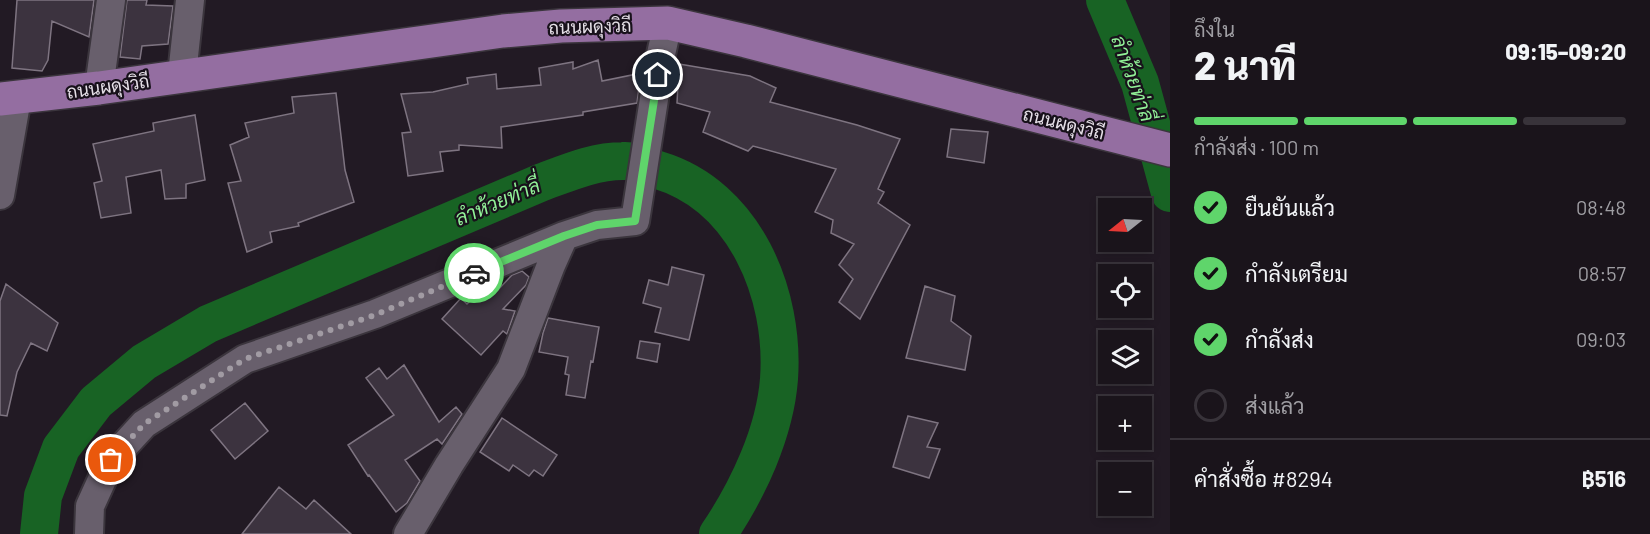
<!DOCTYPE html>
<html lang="th">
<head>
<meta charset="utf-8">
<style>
  body { margin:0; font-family:Barlow,Sarabun,sans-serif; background:#231d24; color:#f1f3f6; height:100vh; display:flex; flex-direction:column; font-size:22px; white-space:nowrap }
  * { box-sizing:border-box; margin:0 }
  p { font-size:20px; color:#9f9ea3 }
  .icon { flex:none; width:33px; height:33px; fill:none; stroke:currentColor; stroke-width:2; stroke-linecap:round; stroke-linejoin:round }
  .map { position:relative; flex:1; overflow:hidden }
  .details { display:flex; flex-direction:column; background:#1a141b; width:480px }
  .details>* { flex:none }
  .needle { width:39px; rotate:252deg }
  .fabs { position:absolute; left:1098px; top:198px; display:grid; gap:12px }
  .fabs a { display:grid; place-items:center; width:54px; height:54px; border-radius:0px; background:#1a141b; box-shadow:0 3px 9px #0003,0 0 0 2px #38333a; font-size:30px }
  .pin { position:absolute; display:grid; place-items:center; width:51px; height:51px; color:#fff; margin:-26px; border:3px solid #fff; border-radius:50%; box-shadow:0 2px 6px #0007 }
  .courier { position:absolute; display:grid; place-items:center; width:60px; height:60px; margin:-30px; border:4px solid #5fd56b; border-radius:50%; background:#fff; color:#222; box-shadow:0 2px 8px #0007 }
  .summary em { font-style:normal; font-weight:800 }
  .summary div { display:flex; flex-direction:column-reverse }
  .summary { display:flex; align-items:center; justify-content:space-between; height:102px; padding:0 24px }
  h1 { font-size:39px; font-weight:800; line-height:45px }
  .bar { display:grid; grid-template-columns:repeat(4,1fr); gap:9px 6px; align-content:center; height:72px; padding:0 24px }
  .bar i { height:8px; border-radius:4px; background:#38333a }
  .bar .current { background:#5fd56b }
  .bar p { grid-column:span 4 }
  .line { display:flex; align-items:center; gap:15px; padding:0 24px; border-top:2px solid #38333a }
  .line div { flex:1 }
  ol { padding:0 24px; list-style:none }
  li { display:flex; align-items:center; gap:18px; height:66px }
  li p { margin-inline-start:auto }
  li .icon { padding:6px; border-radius:50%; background:#5fd56b; color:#111; stroke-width:4 }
  li:last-child { color:#9f9ea3 }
  li i { width:33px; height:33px; border:3px solid #38333a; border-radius:50% }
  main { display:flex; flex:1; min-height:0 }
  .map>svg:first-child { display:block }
</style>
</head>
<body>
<main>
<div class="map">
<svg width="1170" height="534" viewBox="0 0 1170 534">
  <rect width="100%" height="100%" fill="#221a24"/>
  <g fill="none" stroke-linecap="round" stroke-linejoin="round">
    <!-- river -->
    <path stroke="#186324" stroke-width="38" d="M 1105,0 L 1140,83 L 1170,193
      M 39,534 L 43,496 L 61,448 L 96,402 L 144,362 L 208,324 L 540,183 C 567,173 594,161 623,161 C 634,160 648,167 658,170 C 745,196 785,294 779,379 C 775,432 748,490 718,534"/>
  </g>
  <!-- building -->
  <path fill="#3c333f" stroke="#7e7481" stroke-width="1.5" d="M 17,0 L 94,0 L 89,37 L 52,21 L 48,60 L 42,71 L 12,68 Z
    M 127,0 L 147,0 L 146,5 L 173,6 L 168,44 L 142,46 L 140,59 L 120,57 Z
    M 598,60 L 602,81 L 637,74 L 639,87 L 637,103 L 583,112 L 583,115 L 501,127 L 502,148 L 459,145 L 459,150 L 440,152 L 443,171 L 408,176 L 402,133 L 411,132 L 401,94 L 433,92 L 468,84 L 467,78 L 496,74 L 497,89 L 541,85 L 539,68 L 573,62 L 573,69 Z
    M 679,64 L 750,76 L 776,88 L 770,102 L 857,125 L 900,139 L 878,189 L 884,192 L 878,203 L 910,225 L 860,319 L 839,302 L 853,279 L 839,265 L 854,244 L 831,233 L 833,220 L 815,212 L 836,169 L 753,146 L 748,151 L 703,132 L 710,112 L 677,103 Z
    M 336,93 L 345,170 L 354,202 L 298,223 L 299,226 L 270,232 L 272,242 L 247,252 L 228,183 L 241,181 L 230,145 L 249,137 L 245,123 L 294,113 L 292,97 Z
    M 195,115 L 205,180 L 186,184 L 186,198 L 165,199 L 161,170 L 126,177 L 131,213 L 101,218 L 94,183 L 102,181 L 93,144 L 154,131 L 153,123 Z
    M 951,129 L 988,132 L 984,163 L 947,157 Z
    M 672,267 L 704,275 L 689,340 L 655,332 L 661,308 L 643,303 L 649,280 L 668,285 Z
    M 522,271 L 529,277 L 526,285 L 503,309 L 515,311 L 507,334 L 503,331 L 481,355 L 442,319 L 461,298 L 467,304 L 485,287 L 491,284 L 497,291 L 512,275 Z
    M 6,284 L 58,323 L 47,351 L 31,343 L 17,372 L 7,416 L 0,415 L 0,301 Z
    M 925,286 L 955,296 L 951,321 L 971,336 L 965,370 L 906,358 Z
    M 548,318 L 599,327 L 593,362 L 591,361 L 585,398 L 566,395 L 569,375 L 565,374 L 568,357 L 539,352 L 543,333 Z
    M 640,341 L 660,344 L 657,362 L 637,358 Z
    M 404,365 L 439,422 L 456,407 L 462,414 L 442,444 L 437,439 L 405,460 L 420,481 L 407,503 L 396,512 L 369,475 L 368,476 L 348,445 L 394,415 L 366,378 L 379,368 L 387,379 Z
    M 245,403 L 268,431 L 235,459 L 211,430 Z
    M 908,416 L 938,423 L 927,447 L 940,449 L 929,478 L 893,467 Z
    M 502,418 L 557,455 L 543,476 L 534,470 L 529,476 L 513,465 L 509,471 L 480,452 Z
    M 279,487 L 306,509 L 314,500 L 351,534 L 242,534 Z"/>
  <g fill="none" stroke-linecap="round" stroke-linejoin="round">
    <!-- minor casing -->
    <g stroke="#3b353d" stroke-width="32">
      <path id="minor" d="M 182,75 L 190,0
        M 99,88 L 111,0
        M 0,195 L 17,98
        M 89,534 L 90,506 L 111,460 L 144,424 L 245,359 L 375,314 L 564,236
        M 408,534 L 449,465 L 511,369 L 551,265 L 564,236 L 597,225 L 635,221 L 661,54 L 668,23"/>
    </g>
    <!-- major casing -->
    <g stroke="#3b353d" stroke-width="36">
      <path id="major" d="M 0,99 L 99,88 L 503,31 L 561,26 L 668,23 L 746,41 L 1170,150"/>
    </g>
    <!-- minor -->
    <use href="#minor" stroke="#685f6c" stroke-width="28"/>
    <!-- major -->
    <use href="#major" stroke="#946ea1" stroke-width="33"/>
  </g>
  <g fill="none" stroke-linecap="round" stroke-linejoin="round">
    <!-- done -->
    <path stroke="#a19ba3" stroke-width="6" stroke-dasharray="0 10.8" d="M 111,460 L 144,424 L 245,359 L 375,315 L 474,273"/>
    <!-- route -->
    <path stroke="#5fd56b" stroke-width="8" d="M 474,273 L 564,236 L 597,225 L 635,221 L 658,75"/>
  </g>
  <g text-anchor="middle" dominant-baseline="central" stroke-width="4.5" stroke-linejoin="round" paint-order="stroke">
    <!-- street labels -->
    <g font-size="18" fill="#e6e0e8" stroke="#18111b">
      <text transform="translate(590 26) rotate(-2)">ถนนผดุงวิถี</text>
      <text transform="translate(108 86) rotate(-8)">ถนนผดุงวิถี</text>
      <text transform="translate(1064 123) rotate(14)">ถนนผดุงวิถี</text>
    </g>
    <!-- water labels -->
    <g font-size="20" font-style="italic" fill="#91f097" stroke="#18111b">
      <text transform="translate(1134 78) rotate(70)">ลำห้วยท่าลี่</text>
      <text transform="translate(497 201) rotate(-23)">ลำห้วยท่าลี่</text>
    </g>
  </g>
</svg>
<div class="fabs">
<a><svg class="needle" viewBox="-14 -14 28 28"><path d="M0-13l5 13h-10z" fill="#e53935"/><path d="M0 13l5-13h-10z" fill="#9f9ea3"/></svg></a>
<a><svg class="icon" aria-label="locate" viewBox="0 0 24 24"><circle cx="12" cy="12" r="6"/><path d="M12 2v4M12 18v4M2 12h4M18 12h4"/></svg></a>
<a><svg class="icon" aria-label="layers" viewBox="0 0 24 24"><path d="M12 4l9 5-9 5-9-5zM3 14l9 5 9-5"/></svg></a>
<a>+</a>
<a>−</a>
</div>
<div class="pin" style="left:111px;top:460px;background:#ea580c"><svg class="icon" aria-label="bag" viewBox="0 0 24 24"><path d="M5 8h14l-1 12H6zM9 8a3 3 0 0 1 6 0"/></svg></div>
<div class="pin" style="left:658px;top:75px;background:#1f2937"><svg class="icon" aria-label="home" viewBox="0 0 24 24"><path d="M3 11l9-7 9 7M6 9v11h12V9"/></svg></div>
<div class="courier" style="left:474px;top:273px"><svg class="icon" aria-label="car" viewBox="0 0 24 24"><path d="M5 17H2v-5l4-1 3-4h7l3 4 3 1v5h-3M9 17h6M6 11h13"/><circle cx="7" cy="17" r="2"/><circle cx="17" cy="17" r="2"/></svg></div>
</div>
<section class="details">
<div class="summary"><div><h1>2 นาที</h1><p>ถึงใน</p></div><em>09:15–09:20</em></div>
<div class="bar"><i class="current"></i><i class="current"></i><i class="current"></i><i></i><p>กำลังส่ง · 100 m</p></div>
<ol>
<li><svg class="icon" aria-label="check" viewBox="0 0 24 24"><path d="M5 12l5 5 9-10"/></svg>ยืนยันแล้ว<p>08:48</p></li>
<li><svg class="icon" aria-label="check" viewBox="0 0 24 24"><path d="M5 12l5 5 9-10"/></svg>กำลังเตรียม<p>08:57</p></li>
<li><svg class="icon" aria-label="check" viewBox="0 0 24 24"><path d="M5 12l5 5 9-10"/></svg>กำลังส่ง<p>09:03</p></li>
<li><i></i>ส่งแล้ว</li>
</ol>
<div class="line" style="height:78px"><div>คำสั่งซื้อ #8294</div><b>฿516</b></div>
</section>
</main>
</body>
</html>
